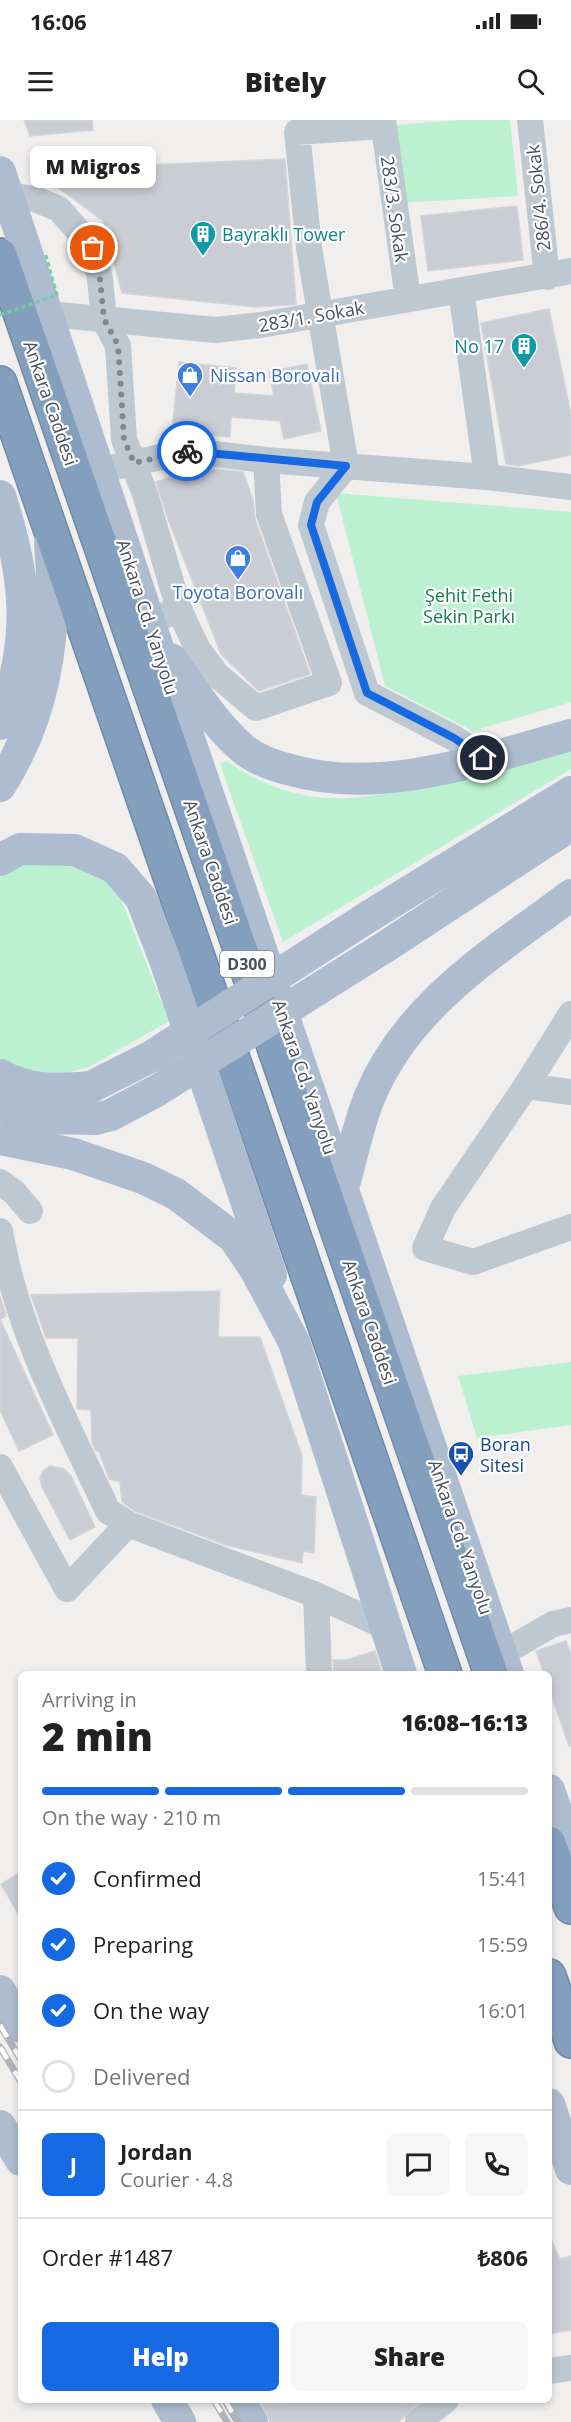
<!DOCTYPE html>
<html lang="en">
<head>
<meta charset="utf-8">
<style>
  body { margin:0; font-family:"Open Sans",sans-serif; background:#f6f6f6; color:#222; height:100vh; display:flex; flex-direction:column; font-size:22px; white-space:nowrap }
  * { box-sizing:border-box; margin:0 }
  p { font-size:20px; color:#767676 }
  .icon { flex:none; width:33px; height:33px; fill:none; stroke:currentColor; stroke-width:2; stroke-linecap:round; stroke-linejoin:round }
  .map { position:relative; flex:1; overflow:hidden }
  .panel { position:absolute; left:18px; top:1551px; width:534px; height:732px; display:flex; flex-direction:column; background:#fff; border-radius:9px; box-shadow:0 3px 9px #0003 }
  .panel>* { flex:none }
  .pin { position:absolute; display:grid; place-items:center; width:51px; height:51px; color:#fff; margin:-26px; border:3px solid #fff; border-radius:50%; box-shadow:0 2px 6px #0007 }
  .courier { position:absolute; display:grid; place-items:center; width:60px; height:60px; margin:-30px; border:4px solid #1569e3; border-radius:50%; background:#fff; color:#222; box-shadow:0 2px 8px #0007 }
  .bubble { position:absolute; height:42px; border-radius:9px; background:#fff; box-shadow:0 3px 9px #0003; font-size:20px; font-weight:800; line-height:42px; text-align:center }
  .overview em { font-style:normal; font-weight:800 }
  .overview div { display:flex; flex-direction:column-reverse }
  .overview { display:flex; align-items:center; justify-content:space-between; height:102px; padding:0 24px }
  h1 { font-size:39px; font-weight:800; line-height:45px }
  .bar { display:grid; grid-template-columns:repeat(4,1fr); gap:9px 6px; align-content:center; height:72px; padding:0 24px }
  .bar i { height:8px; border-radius:4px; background:#e0e0e0 }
  .bar .selected { background:#1569e3 }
  .bar p { grid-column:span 4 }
  .line { display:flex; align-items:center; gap:15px; padding:0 24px; border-top:2px solid #e0e0e0 }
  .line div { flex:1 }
  .round { display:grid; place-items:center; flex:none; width:63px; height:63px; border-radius:9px; background:#f6f6f6 }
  ol { padding:0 24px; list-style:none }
  li { display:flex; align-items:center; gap:18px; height:66px }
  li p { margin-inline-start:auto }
  li .icon { padding:6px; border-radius:50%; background:#1569e3; color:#fff; stroke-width:4 }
  li:last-child { color:#767676 }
  li i { width:33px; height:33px; border:3px solid #e0e0e0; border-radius:50% }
  .cta { display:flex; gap:12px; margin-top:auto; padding:12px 24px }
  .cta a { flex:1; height:69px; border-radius:9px; background:#1569e3; color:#fff; font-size:24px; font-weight:800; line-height:69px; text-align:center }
  .cta a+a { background:#f6f6f6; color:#222 }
  .status { display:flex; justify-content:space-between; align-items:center; height:42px; padding:0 30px; background:#fff; direction:ltr }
  .status svg { height:16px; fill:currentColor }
  header { display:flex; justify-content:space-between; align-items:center; height:78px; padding:0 24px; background:#fff; font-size:27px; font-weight:800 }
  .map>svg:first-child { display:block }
</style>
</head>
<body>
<div class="status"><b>16:06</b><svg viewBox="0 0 49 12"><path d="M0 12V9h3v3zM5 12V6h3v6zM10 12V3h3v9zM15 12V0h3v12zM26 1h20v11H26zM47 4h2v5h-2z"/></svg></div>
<header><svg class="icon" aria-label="menu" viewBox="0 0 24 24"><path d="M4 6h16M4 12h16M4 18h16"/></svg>Bitely<svg class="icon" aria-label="search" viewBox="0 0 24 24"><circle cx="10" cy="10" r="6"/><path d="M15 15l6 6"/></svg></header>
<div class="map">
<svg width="571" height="2302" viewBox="0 0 571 2302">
  <rect width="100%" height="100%" fill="#f1eeee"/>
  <!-- green -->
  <path fill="#bbf0d1" d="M 458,0 L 510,0 L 518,76 L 399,83 L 383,6 Z
    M 336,373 L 571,392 L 571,582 L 473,611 L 385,566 Z
    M 571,622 L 571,649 L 283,822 L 220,644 L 227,641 C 307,697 374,680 461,654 C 498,644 534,633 571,622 Z
    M 24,738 L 77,740 L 117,769 L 169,901 L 89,947 L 58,955 L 0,943 L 0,747 Z
    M 571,1242 L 571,1305 L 477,1318 L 458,1256 Z"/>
  <!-- building -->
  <path fill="#cacdd3" stroke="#d2d4da" stroke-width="1.5" d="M 24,0 L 92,0 L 93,10 L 30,16 Z
    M 285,39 L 296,184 L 287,185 L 257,187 L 122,173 L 103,101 L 34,50 Z
    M 517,86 L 523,140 L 428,151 L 421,96 Z
    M 549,189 L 571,295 L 571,335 L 518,346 L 506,344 L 481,203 Z
    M 179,242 L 236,248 L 234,273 L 274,276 L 269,252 L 307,244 L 321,311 L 284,319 L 280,301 L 231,297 L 230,317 L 172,312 Z
    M 197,347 L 243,352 L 253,380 L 255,399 L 310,554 L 259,571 L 221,534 L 168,399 L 156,362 Z
    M 220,1171 L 218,1217 L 260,1217 L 302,1336 L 301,1375 L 316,1377 L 314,1433 L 303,1431 L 302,1443 L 226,1425 L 135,1391 L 122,1382 L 120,1362 L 109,1359 L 99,1331 L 96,1331 L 92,1323 L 91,1290 L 77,1289 L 78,1218 L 46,1218 L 31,1175 Z
    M 0,1176 L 6,1196 L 0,1199 L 53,1315 L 19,1331 L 0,1290 Z
    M 50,1346 L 64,1349 L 71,1356 L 95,1407 L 70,1420 L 42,1367 L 40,1358 L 43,1351 Z
    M 566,1521 L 571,1534 L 571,1626 L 569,1626 L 549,1568 L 549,1554 L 544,1554 L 536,1531 Z
    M 375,1531 L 382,1554 L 334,1554 L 333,1540 L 346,1540 Z
    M 21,1752 L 21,1799 L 1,1764 Z
    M 549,2115 L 560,2139 L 571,2136 L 571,2210 L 549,2214 Z
    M 260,2280 L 422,2280 L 399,2302 L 270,2302 Z"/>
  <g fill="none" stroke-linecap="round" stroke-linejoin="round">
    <!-- highway casing -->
    <g stroke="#6f8aaa" stroke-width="36">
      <path id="highway" d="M 0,135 L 491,1554
        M 0,263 L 445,1554
        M 549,1723 L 571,1787
        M 549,1856 L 571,1921"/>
    </g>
    <!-- minor -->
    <path stroke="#bec8d0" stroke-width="26" d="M 383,0 L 408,179
      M 530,0 L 547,157
      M 383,6 L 297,12 L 309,128 L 346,346 L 317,382 L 311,405 L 367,573 L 454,618 L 483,638
      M 8,75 L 35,79 L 59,89 L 93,128 L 100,159 L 104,199 L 118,226 L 124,319 L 145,374 L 179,489 L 149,502
      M 461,170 L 487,357 L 571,367
      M 49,194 L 215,210 L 261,205 L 571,151
      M 100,350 L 189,331 L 266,340 L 487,357
      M 179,489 L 197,528 L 217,555 L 256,588 L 329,563 L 269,394 L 266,340
      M 571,894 L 526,966 L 443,1088 L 425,1128 L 473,1142 L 571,1107
      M 526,966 L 571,972
      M 0,1062 L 14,1072 L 30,1091
      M 0,1111 C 17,1211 65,1300 108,1391 L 128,1404 L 316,1475 L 384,1506
      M 0,1347 L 67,1469 L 128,1404
      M 316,1475 L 319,1554
      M 501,1534 L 553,1504 L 571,1500
      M 549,2251 L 571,2248
      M 418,2302 L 446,2280"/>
    <!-- major -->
    <path stroke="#adbcce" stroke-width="32" d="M 0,52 L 153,513 L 508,1554
      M 0,376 C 27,458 33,522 0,604
      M 171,539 C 193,568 213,603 242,628 C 255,639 274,646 291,650 C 380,676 484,639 571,615
      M 0,666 C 47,593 58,510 50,424
      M 0,740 L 20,729 L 75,730 L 115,748 L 141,778 L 165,840 L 271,1155
      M 371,795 L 571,672
      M 385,827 L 571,705
      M 0,955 C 28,971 59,970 91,967
      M 0,986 L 43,998 L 95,999
      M 0,1019 L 73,1034 L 143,1058 L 176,1074 L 234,1118 L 255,1149 L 294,1222 L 401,1554
      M 343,1068 C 352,1038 358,1004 370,976 C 408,884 495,832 571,775
      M 549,1670 L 571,1733
      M 0,1871 L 21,1907
      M 549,1984 L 571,2049
      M 0,2006 L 21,2040
      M 167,2280 L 180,2302
      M 239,2280 L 252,2302"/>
    <!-- highway -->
    <use href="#highway" stroke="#849fbe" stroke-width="33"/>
    <!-- rail casing -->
    <g stroke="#b0b3b8" stroke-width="7">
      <path id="rail" d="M 0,1905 L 21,1940
        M 0,1927 L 21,1962
        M 214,2280 L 227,2302
        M 225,2280 L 238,2302"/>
    </g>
    <!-- rail -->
    <use href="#rail" stroke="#fff" stroke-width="4.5" stroke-dasharray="14" stroke-linecap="butt"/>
    <!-- path-bridge -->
    <path stroke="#72cea3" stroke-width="3" stroke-dasharray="4.5 3" stroke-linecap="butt" d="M 0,195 L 57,175 L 45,132"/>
    <!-- major-bridge -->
    <path stroke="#adbcce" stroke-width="32" d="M 91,967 L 152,936 L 371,795
      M 95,999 L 111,995 L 158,970 L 385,827"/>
  </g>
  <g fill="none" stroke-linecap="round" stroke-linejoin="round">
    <!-- done -->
    <path stroke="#82878f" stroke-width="6" stroke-dasharray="0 10.8" d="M 93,128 L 100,159 L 104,199 L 118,225 L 124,319 L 134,343 L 187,331"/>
    <!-- route -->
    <path stroke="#1569e3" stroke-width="8" d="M 187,331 L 346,346 L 317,382 L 311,405 L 367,573 L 454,618 L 483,638"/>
  </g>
  <!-- icons -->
  <defs>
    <g id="building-pin" transform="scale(1.35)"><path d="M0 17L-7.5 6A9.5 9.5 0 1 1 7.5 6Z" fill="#0f9aa8" stroke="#fff"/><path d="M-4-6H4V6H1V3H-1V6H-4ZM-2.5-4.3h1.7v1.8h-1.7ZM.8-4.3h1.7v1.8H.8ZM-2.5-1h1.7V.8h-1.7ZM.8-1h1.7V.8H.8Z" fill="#fff"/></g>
    <g id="shop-pin" transform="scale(1.35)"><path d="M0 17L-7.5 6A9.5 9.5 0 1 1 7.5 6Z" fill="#3f7fe0" stroke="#fff"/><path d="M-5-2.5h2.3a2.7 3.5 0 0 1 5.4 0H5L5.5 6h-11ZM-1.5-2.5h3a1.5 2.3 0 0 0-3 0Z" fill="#fff"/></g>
    <g id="bus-pin" transform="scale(1.35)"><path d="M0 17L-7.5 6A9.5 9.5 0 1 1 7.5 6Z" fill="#1a4fb4" stroke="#fff"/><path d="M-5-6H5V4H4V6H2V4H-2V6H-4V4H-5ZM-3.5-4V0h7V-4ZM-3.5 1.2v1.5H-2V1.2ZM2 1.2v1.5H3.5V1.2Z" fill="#fff"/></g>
  </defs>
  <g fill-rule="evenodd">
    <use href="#building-pin" x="203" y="114"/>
    <use href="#building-pin" x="524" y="226"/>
    <use href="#shop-pin" x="190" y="255"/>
    <use href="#shop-pin" x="238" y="438"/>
    <use href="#bus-pin" x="461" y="1334"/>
  </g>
  <g text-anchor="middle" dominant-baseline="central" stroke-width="4.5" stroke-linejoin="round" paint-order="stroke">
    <!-- shield labels -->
    <rect fill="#fff" stroke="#7e848d" stroke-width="1.5" x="220" y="831" width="54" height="26" rx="4.5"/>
    <g font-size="16" font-weight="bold" fill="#46505c">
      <text x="247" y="844">D300</text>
    </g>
    <!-- street labels -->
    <g font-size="18" fill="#46505c" stroke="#fff">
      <text transform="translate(538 78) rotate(-96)">286/4. Sokak</text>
      <text transform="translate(395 89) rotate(82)">283/3. Sokak</text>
      <text transform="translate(311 196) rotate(-10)">283/1. Sokak</text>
      <text transform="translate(51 283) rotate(71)">Ankara Caddesi</text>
      <text transform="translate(148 497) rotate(72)">Ankara Cd. Yanyolu</text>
      <text transform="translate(211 742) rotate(71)">Ankara Caddesi</text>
      <text transform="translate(305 957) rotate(71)">Ankara Cd. Yanyolu</text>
      <text transform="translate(370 1202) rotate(71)">Ankara Caddesi</text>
      <text transform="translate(461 1417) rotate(71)">Ankara Cd. Yanyolu</text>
    </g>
    <!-- culture labels -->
    <g font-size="18" fill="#0d838f" stroke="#fff" text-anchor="start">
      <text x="222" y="114">Bayraklı Tower</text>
      <text x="504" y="226" text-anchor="end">No 17</text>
    </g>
    <!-- shop labels -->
    <g font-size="18" fill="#366cbe" stroke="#fff" text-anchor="start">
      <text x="210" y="255">Nissan Borovalı</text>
      <text x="238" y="472" text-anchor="middle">Toyota Borovalı</text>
    </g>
    <!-- park labels -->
    <g font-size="18" fill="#157e4d" stroke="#fff">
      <text x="469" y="475">Şehit Fethi<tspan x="469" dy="21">Sekin Parkı</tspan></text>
    </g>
    <!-- transit labels -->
    <g font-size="18" fill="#164399" stroke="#fff" text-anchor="start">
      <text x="480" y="1324">Boran<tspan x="480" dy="21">Sitesi</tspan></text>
    </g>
  </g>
</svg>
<div class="pin" style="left:93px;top:128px;background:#ea580c"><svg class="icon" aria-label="bag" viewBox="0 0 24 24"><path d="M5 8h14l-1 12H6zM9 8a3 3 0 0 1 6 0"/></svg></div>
<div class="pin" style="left:483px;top:638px;background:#1f2937"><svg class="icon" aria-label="home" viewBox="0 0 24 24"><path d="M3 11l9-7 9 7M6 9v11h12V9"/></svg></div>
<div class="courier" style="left:187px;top:331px"><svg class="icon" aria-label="bike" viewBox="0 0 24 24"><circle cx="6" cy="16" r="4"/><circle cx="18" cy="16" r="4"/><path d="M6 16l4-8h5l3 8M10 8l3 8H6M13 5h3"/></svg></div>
<div class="bubble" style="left:30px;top:26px;width:126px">M Migros</div>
<section class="panel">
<div class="overview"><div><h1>2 min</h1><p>Arriving in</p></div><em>16:08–16:13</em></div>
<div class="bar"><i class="selected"></i><i class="selected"></i><i class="selected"></i><i></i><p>On the way · 210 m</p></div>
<ol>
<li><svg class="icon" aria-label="check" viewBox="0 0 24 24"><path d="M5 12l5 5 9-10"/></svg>Confirmed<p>15:41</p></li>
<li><svg class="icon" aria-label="check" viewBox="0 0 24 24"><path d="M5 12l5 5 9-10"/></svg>Preparing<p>15:59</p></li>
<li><svg class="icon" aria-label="check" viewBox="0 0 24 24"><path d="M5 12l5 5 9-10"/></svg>On the way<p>16:01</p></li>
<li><i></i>Delivered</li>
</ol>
<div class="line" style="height:108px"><b class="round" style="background:#1569e3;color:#fff">J</b><div><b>Jordan</b><p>Courier · 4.8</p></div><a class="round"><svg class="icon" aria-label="chat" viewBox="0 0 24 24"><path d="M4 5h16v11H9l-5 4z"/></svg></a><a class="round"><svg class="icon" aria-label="phone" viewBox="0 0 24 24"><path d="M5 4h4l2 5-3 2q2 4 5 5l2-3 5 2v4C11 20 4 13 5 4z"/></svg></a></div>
<div class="line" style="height:78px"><div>Order #1487</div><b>₺806</b></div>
<div class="cta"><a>Help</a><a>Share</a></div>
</section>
</div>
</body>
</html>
